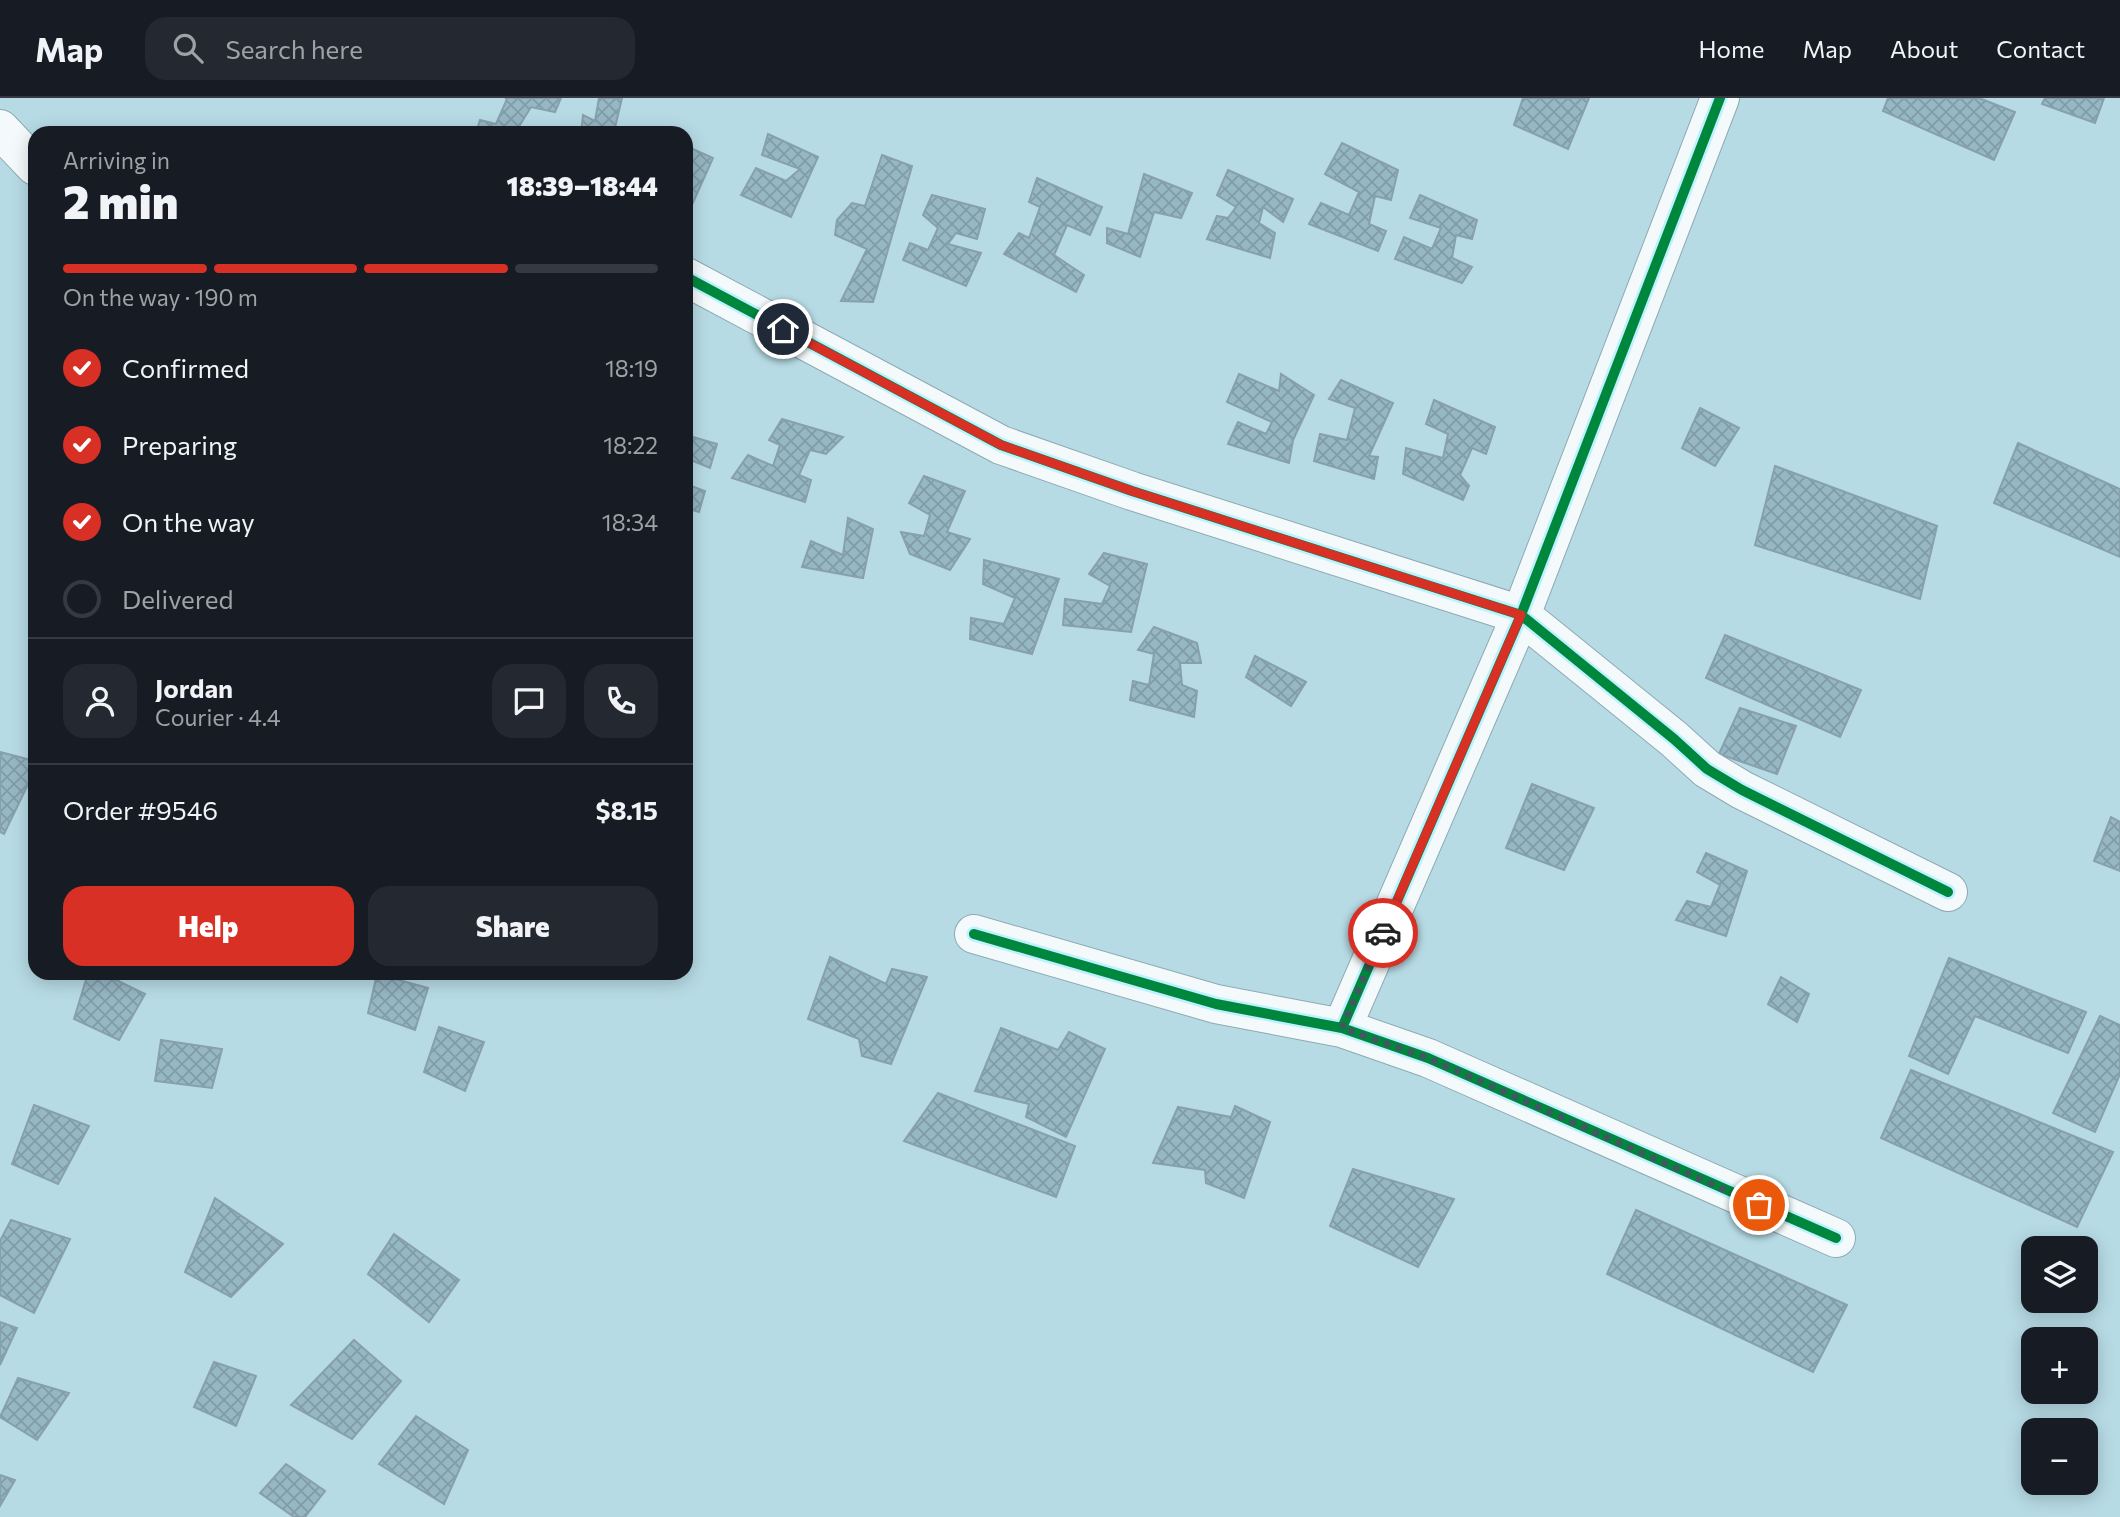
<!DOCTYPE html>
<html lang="en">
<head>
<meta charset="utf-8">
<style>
  body { margin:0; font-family:Commissioner,sans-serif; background:#242831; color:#f1f3f6; height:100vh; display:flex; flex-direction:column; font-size:26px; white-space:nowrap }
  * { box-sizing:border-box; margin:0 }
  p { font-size:23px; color:#9ea1a6 }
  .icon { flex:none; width:38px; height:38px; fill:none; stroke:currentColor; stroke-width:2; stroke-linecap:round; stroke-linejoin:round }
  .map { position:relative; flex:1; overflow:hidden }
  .sheet { position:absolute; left:28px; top:28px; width:665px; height:854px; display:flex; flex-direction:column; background:#171b24; border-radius:21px; box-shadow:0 4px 18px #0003 }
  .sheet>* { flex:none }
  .tools { position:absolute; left:2021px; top:1138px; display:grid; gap:14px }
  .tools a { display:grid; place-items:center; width:77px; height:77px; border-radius:14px; background:#171b24; box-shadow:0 4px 18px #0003; font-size:35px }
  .pin { position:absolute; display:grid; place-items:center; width:60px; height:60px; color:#fff; margin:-30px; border:4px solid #fff; border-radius:50%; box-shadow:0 2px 7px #0007 }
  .courier { position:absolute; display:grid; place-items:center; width:70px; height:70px; margin:-35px; border:5px solid #d93025; border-radius:50%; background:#fff; color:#222; box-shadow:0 2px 9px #0007 }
  .head em { font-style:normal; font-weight:800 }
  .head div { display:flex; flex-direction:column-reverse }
  .head { display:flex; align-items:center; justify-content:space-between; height:119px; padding:0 35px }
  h1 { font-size:46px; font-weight:800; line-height:52px }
  .bar { display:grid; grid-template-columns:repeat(4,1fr); gap:10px 7px; align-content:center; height:84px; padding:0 35px }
  .bar i { height:9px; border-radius:5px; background:#363941 }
  .bar .current { background:#d93025 }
  .bar p { grid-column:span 4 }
  .line { display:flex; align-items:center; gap:18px; padding:0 35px; border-top:2px solid #363941 }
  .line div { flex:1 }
  .round { display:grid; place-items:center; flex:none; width:74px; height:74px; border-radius:21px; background:#242831 }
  ol { padding:0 35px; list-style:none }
  li { display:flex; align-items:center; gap:21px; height:77px }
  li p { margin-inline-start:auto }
  li .icon { padding:7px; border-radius:50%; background:#d93025; color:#fff; stroke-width:4 }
  li:last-child { color:#9ea1a6 }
  li i { width:38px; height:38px; border:4px solid #363941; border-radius:50% }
  .button { display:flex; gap:14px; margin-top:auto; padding:14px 35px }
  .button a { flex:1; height:80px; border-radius:21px; background:#d93025; color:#fff; font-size:28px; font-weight:800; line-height:80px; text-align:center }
  .button a+a { background:#242831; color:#f1f3f6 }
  header { display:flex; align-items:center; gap:42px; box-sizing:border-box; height:98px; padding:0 35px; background:#171b24; border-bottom:2px solid #363941 }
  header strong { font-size:33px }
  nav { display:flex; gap:38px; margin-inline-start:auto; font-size:24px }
  .search { width:490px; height:63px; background:#242831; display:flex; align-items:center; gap:18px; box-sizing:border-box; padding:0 24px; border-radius:21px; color:#9ea1a6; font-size:26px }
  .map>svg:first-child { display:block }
</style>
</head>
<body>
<header>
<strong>Map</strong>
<div class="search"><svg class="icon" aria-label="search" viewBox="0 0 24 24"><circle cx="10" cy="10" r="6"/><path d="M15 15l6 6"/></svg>Search here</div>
<nav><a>Home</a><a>Map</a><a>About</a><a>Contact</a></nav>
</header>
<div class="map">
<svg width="2120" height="1419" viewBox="0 0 2120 1419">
  <defs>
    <pattern id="building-cross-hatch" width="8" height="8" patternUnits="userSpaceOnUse" patternTransform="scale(1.75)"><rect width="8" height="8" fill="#96b7c4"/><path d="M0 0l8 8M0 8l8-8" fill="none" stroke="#809ca8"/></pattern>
  </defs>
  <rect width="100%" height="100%" fill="#b7dbe5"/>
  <!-- building -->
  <path fill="url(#building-cross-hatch)" stroke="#87a0ab" stroke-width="2" d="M 505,0 L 561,0 L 555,14 L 531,9 L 515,35 L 476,35 L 480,22 L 496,26 L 507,1 Z
    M 599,0 L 622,0 L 614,34 L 618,35 L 581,35 L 583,17 L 595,23 Z
    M 1523,0 L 1589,0 L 1568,51 L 1514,27 Z
    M 1888,0 L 1979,0 L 2015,14 L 1994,62 L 1883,13 Z
    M 2045,0 L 2104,0 L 2095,25 L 2042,6 Z
    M 768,36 L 818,59 L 791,119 L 741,97 L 756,70 L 786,83 L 800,71 L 762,57 Z
    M 1342,45 L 1398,72 L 1391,102 L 1375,98 L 1369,126 L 1386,133 L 1378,153 L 1309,126 L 1321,105 L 1349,117 L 1359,94 L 1325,76 Z
    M 686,48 L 713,60 L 686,120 Z
    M 882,57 L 912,68 L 873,204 L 841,203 L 867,151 L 835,137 L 837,122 L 852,105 L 865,108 Z
    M 1228,72 L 1293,101 L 1283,124 L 1263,109 L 1259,125 L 1275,135 L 1270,160 L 1207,141 L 1217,118 L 1228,120 L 1236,109 L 1217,97 Z
    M 1144,76 L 1192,95 L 1181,120 L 1154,114 L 1140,159 L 1107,145 L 1107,130 L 1128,136 Z
    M 1037,80 L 1102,109 L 1090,137 L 1067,127 L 1054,157 L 1084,177 L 1076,194 L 1004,156 L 1019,135 L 1029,140 L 1040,109 L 1029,104 Z
    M 932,97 L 985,111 L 977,141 L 956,135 L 948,146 L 981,155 L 966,188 L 903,162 L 910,145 L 928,152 L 938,130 L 923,117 Z
    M 1420,97 L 1477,122 L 1472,141 L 1456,137 L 1452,160 L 1472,169 L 1462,185 L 1395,161 L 1404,139 L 1432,151 L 1441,130 L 1410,120 Z
    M 1239,276 L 1279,293 L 1281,276 L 1314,297 L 1293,342 L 1289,365 L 1228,346 L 1238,324 L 1266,336 L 1272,324 L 1227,304 Z
    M 1341,282 L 1393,305 L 1369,358 L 1378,359 L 1374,381 L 1314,363 L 1320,336 L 1347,342 L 1355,310 L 1329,301 Z
    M 1434,302 L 1495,329 L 1486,356 L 1472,350 L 1460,377 L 1469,388 L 1463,402 L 1403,376 L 1406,350 L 1443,360 L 1448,336 L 1426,326 Z
    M 1700,310 L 1739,330 L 1715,368 L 1682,350 Z
    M 782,321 L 843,339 L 826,356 L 810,352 L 799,377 L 811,382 L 805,404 L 732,380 L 748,357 L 773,368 L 780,347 L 769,342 Z
    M 686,337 L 717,346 L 710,370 L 686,360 Z
    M 2018,345 L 2120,391 L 2120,459 L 1994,405 Z
    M 1775,368 L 1937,428 L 1920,501 L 1755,447 Z
    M 924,378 L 965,393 L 947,434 L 970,441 L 950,472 L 910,456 L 901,434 L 924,438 L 930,417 L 909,405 Z
    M 686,386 L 705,393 L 699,414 L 686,410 Z
    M 848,420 L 873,431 L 863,480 L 802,469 L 811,443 L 843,457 Z
    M 1104,455 L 1147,466 L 1131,534 L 1063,527 L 1065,501 L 1102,506 L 1110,488 L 1089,476 Z
    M 984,462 L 1059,481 L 1032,556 L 970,541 L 971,520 L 1004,526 L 1015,500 L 983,486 Z
    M 1154,529 L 1197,545 L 1201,565 L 1180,565 L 1182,587 L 1197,593 L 1194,619 L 1130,602 L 1133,583 L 1149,587 L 1154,556 L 1138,552 Z
    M 1725,537 L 1861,592 L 1840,639 L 1706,580 Z
    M 1255,558 L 1306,584 L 1291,608 L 1246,579 Z
    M 1740,610 L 1796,628 L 1777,676 L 1719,656 Z
    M 0,654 L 35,663 L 35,672 L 4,736 L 0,734 Z
    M 1532,686 L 1594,710 L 1564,772 L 1506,750 Z
    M 2111,719 L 2120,724 L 2120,773 L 2094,763 Z
    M 1706,755 L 1747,773 L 1726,838 L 1676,822 L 1687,803 L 1711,809 L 1720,787 L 1697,774 Z
    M 830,859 L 886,886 L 892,871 L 927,879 L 891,966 L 862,958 L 859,941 L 808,921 Z
    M 1949,860 L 2086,914 L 2068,955 L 1975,918 L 1948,976 L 1909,958 Z
    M 88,875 L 102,875 L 145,896 L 119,942 L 74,921 Z
    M 377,876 L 428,890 L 415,932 L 368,915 Z
    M 1781,879 L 1809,896 L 1797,924 L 1768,906 Z
    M 2100,918 L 2120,927 L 2120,976 L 2095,1034 L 2053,1015 Z
    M 439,929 L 484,944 L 465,993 L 424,974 Z
    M 1001,930 L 1058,952 L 1069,934 L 1105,951 L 1066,1039 L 1026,1019 L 1029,1006 L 975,993 Z
    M 161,942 L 222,951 L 212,990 L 155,983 Z
    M 1911,972 L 2113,1054 L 2077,1129 L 1881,1040 Z
    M 938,995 L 1075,1048 L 1056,1099 L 904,1043 Z
    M 34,1007 L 89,1028 L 58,1086 L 12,1066 Z
    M 1235,1008 L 1270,1024 L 1244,1100 L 1206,1085 L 1205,1072 L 1153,1065 L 1178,1009 L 1231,1019 Z
    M 1353,1071 L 1454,1101 L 1418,1169 L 1330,1128 Z
    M 215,1100 L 283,1146 L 231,1199 L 185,1174 Z
    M 1636,1112 L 1847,1207 L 1813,1274 L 1607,1176 Z
    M 11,1122 L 70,1141 L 34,1215 L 0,1197 L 0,1143 Z
    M 394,1136 L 459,1182 L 429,1224 L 368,1176 Z
    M 0,1224 L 17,1230 L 0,1267 Z
    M 354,1242 L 401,1283 L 352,1341 L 291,1307 Z
    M 214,1264 L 256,1278 L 236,1328 L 194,1309 Z
    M 18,1280 L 69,1295 L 37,1342 L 0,1319 Z
    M 416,1318 L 468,1352 L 444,1406 L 379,1366 Z
    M 286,1366 L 325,1393 L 305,1419 L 294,1419 L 260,1395 Z
    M 0,1377 L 15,1382 L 0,1408 Z"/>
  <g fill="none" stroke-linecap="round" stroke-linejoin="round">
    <!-- minor casing -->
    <g stroke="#8daab2" stroke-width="40">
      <path id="minor" d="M 0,31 L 35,68
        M 686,179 L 1001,347 L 1132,393 L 1521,517 L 1674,641 L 1707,671 L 1742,692 L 1948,794
        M 974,836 L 1216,906 L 1342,930 L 1428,960 L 1836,1140
        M 1342,930 L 1521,517 L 1720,0"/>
    </g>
    <!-- minor -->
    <use href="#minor" stroke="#f4fafb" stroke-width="38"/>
    <!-- cycleway casing -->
    <g stroke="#bdf1ff" stroke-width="15">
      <path id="cycleway" d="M 686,179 L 1001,347 L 1132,393 L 1521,517 L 1674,641 L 1707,671 L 1742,692 L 1948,794
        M 974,836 L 1216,906 L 1342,930 L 1428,960 L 1836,1140
        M 1342,930 L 1521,517 L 1720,0"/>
    </g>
    <!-- cycleway -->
    <use href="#cycleway" stroke="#00873e" stroke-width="10"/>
  </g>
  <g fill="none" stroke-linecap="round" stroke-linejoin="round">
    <!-- done -->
    <path stroke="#40585f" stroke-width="7" stroke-dasharray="0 12.6" d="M 1383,835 L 1342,930 L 1428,960 L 1759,1107"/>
    <!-- route -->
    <path stroke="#d93025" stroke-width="9" d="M 783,231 L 1001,347 L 1132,393 L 1521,517 L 1383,835"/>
  </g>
</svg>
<div class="tools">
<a><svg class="icon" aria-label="layers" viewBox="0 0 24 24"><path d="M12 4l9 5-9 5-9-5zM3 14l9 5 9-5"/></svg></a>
<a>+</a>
<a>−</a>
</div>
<div class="pin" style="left:1759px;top:1107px;background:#ea580c"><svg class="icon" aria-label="bag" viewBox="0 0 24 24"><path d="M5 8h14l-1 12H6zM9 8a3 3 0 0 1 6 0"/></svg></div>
<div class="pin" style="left:783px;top:231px;background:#1f2937"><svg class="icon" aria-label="home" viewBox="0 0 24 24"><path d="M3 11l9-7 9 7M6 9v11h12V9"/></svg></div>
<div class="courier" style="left:1383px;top:835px"><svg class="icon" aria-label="car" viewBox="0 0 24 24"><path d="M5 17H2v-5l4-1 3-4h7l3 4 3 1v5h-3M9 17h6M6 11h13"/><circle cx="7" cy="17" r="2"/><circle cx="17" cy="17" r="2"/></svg></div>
<section class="sheet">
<div class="head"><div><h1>2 min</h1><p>Arriving in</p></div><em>18:39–18:44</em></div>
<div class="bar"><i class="current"></i><i class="current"></i><i class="current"></i><i></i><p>On the way · 190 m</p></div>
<ol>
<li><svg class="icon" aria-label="check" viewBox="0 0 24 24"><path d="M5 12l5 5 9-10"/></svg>Confirmed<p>18:19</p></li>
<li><svg class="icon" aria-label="check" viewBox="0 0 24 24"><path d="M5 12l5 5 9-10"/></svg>Preparing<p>18:22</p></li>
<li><svg class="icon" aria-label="check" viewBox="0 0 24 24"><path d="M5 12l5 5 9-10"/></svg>On the way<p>18:34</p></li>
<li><i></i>Delivered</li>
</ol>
<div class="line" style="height:126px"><a class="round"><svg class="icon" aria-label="person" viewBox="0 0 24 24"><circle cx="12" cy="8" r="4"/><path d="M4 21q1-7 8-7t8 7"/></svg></a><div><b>Jordan</b><p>Courier · 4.4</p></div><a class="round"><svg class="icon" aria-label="chat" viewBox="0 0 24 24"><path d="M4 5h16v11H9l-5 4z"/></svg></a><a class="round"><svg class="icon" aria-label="phone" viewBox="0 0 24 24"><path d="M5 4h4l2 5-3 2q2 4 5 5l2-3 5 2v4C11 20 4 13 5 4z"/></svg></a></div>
<div class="line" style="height:91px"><div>Order #9546</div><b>$8.15</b></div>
<div class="button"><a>Help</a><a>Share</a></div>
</section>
</div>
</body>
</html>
